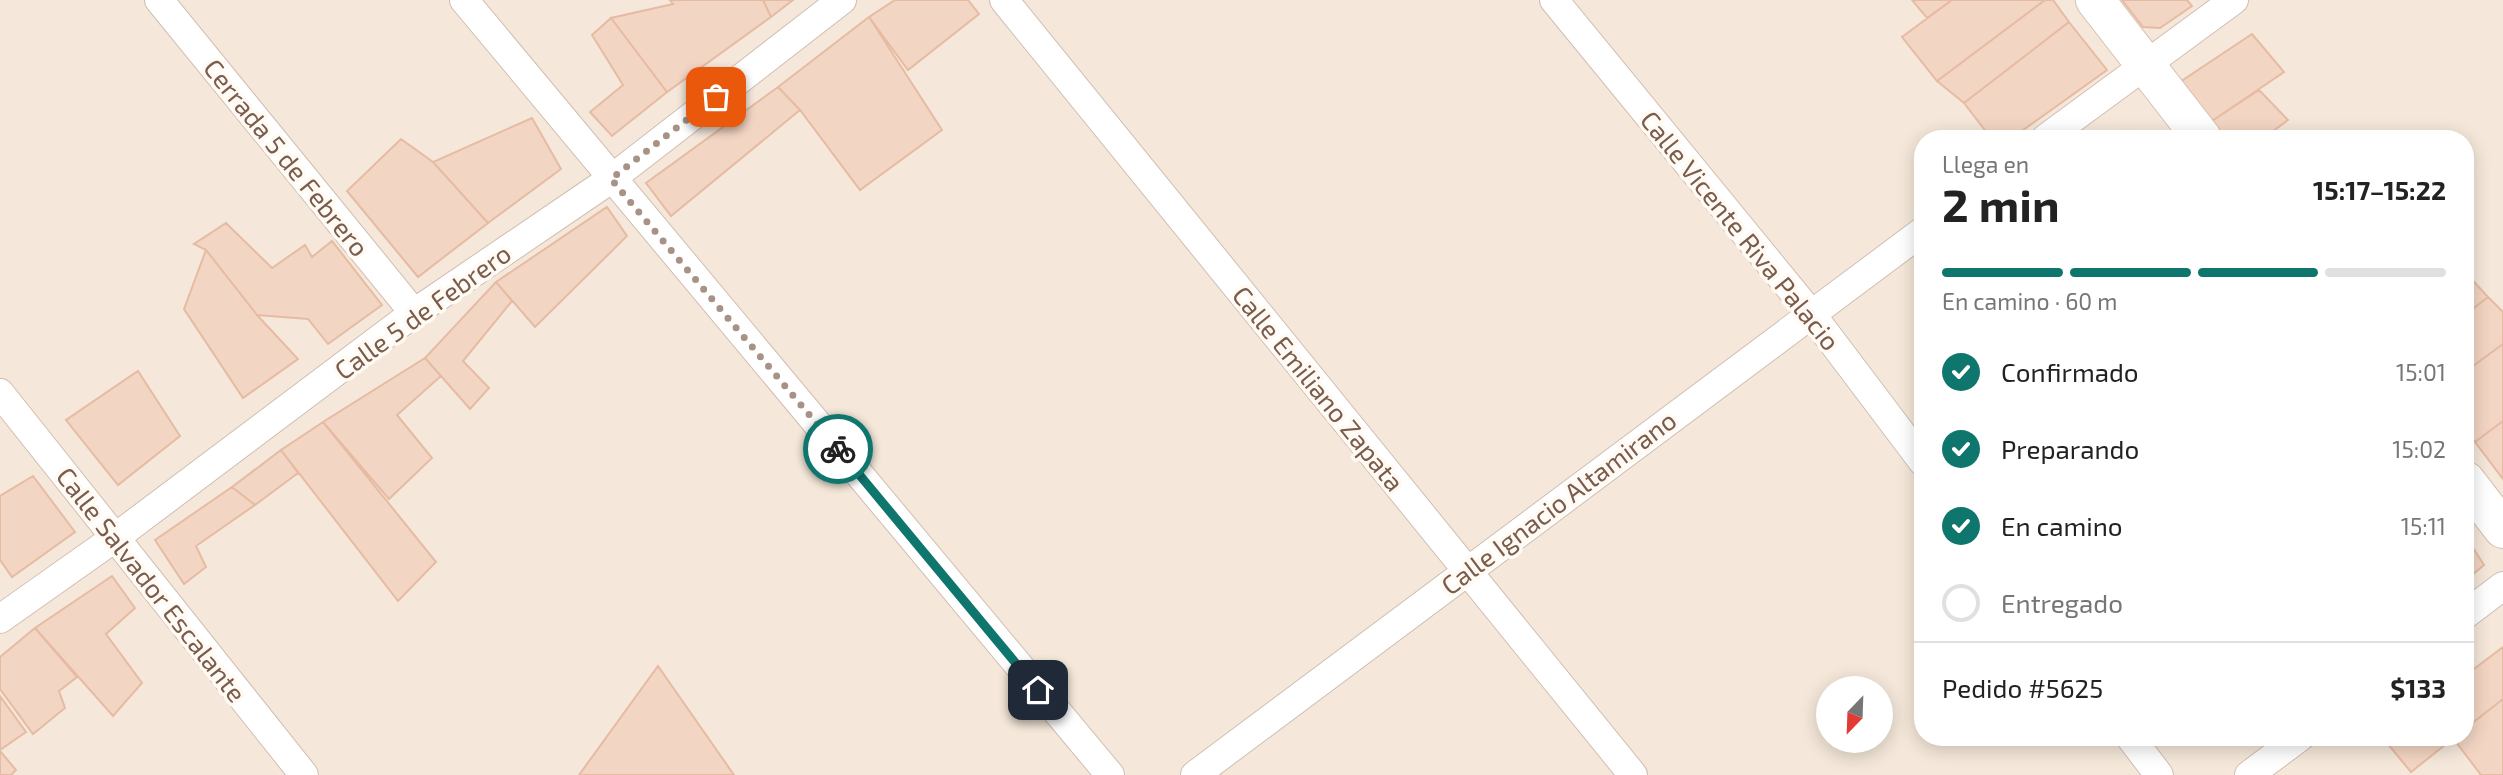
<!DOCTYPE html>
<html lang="es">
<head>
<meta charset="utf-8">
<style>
  body { margin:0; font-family:"Exo 2",sans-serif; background:#f6f6f6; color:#222; height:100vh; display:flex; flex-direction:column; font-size:26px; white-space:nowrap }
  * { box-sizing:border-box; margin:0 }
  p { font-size:23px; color:#767676 }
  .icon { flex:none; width:38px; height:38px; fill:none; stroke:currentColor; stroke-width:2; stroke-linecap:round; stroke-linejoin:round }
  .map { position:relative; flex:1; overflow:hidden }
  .details { position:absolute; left:1914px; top:130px; width:560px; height:616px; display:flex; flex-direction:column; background:#fff; border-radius:28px; box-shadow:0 4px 18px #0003 }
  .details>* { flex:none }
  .needle { width:46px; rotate:203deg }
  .tools { position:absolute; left:1816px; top:676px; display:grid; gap:14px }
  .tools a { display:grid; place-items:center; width:77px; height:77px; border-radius:50%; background:#fff; box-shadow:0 4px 18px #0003; font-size:35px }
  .pin { position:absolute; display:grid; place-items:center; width:60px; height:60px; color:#fff; margin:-30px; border-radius:14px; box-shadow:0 4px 10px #0006 }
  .courier { position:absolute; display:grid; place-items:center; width:70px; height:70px; margin:-35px; border:5px solid #0f766e; border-radius:50%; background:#fff; color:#222; box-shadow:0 2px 9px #0007 }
  .headline em { font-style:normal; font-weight:700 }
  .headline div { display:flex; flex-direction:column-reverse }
  .headline { display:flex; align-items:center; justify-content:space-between; height:119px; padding:0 28px }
  h1 { font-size:46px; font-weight:700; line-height:52px }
  .bar { display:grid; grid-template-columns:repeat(4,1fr); gap:10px 7px; align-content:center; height:84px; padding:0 28px }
  .bar i { height:9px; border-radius:5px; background:#e0e0e0 }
  .bar .current { background:#0f766e }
  .bar p { grid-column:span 4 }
  .line { display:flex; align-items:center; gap:18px; padding:0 28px; border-top:2px solid #e0e0e0 }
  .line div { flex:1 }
  ol { padding:0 28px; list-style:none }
  li { display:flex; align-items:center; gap:21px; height:77px }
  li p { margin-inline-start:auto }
  li .icon { padding:7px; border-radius:50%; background:#0f766e; color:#fff; stroke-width:4 }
  li:last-child { color:#767676 }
  li i { width:38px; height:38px; border:4px solid #e0e0e0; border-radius:50% }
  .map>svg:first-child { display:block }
</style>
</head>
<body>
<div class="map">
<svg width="2503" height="775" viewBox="0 0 2503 775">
  <rect width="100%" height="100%" fill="#fdf6ec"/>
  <!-- residential -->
  <path fill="#f5e8da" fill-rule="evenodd" d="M 0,0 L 2503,0 L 2503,775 L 0,775 ZM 1923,138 L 2466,138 L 2466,737 L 1923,737 ZM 1829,688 L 1881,688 L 1881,740 L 1829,740 Z"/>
  <!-- building -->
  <path fill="#f3d5c3" stroke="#e6bba3" stroke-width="2" d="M 670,0 L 763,0 L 771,17 L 667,92 L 611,18 L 673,4 Z
    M 763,0 L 793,0 L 771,17 Z
    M 895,0 L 968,0 L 979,14 L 908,70 L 869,17 Z
    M 1912,0 L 1952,0 L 1927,18 Z
    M 1952,0 L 2045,0 L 1937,81 L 1902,37 Z
    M 2045,0 L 2053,0 L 2069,22 L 1964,103 L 1937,81 Z
    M 2122,0 L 2187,0 L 2192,6 L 2160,28 L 2143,27 Z
    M 869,17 L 942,130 L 860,190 L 800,110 L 778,87 Z
    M 611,18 L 667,92 L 612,136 L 590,112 L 623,85 L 592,35 Z
    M 2069,22 L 2107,70 L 2012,138 L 1991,138 L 1964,103 Z
    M 2252,34 L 2284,72 L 2212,121 L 2180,82 Z
    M 778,87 L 800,110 L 671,216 L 646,183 Z
    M 2259,90 L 2288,120 L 2264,138 L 2226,138 L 2212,121 Z
    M 532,118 L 561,169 L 488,223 L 433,162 Z
    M 2128,131 L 2133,138 L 2118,138 Z
    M 401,139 L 433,162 L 488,223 L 418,277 L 347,191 Z
    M 607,207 L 627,236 L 535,327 L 496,282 Z
    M 226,223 L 272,268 L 305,245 L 312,257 L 332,241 L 382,305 L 328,344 L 308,319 L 257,315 L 206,250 L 194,244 Z
    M 206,250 L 257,315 L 298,359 L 243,398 L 184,309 Z
    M 2466,273 L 2488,297 L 2466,314 Z
    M 496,282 L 512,301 L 463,361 L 489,388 L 470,409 L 425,358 Z
    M 2488,297 L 2503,312 L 2503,344 L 2466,371 L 2466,314 Z
    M 2503,344 L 2503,421 L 2475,442 L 2466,433 L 2466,371 Z
    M 425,358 L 441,376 L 397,415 L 432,458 L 389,499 L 323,422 Z
    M 138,371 L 180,436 L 118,485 L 66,420 Z
    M 2503,421 L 2503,479 L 2475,442 Z
    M 323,422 L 436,562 L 398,601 L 281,450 Z
    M 281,450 L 298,473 L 255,505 L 232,487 Z
    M 33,476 L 75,532 L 12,577 L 0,560 L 0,496 Z
    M 232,487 L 255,505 L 196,546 L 206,567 L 184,584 L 155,540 Z
    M 2466,537 L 2484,565 L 2466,580 Z
    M 112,576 L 135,608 L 106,634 L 142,683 L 113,716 L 35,628 Z
    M 35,628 L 77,677 L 59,691 L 65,708 L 33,734 L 0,689 L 0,657 Z
    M 2503,647 L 2503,699 L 2466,728 L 2466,675 Z
    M 658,666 L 734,775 L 579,775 Z
    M 0,696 L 26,732 L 0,750 Z
    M 2503,699 L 2503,775 L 2481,775 L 2453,738 L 2466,737 L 2466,728 Z
    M 2382,737 L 2455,737 L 2411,772 Z
    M 0,751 L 16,770 L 11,775 L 0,775 Z"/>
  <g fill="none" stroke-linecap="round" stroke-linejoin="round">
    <!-- minor casing -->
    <g stroke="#d1beb0" stroke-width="30">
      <path id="minor" d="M 159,0 L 414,313
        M 464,0 L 1110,775
        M 1004,0 L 1633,775
        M 1554,0 L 1812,315 L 1923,462
        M 2046,138 L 2234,0
        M 0,393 L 304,775
        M 2466,614 L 2503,586
        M 0,619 L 116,537 L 414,313 L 611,179 L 842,0
        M 2130,737 L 2159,775
        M 1195,775 L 1923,231
        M 2249,775 L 2300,737"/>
    </g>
    <!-- secondary casing -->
    <g stroke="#d6c0b0" stroke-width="40">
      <path id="secondary" d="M 2095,0 L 2202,138
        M 2466,481 L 2503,529"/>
    </g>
    <!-- minor -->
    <use href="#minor" stroke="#fff" stroke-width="28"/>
    <!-- secondary -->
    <use href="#secondary" stroke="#fff" stroke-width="38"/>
  </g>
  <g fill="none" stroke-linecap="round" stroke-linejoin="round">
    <!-- done -->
    <path stroke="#a89285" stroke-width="7" stroke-dasharray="0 12.6" d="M 716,97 L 611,179 L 838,449"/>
    <!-- route -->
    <path stroke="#0f766e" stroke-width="9" d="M 838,449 L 1038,690"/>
  </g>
  <g text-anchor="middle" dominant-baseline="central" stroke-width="7" stroke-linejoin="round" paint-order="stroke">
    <!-- street labels -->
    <g font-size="26" fill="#7a5c4d" stroke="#fffaf3">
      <text transform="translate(287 157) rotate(51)">Cerrada 5 de Febrero</text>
      <text transform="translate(1741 230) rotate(51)">Calle Vicente Riva Palacio</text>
      <text transform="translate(422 311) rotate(-36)">Calle 5 de Febrero</text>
      <text transform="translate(1319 388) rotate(51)">Calle Emiliano Zapata</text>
      <text transform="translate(1558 502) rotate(-37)">Calle Ignacio Altamirano</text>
      <text transform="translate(152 584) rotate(52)">Calle Salvador Escalante</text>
    </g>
  </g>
</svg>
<div class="tools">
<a><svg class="needle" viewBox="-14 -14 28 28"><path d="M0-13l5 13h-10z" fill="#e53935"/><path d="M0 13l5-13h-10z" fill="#767676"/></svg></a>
</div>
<div class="pin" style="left:716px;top:97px;background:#ea580c"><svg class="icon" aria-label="bag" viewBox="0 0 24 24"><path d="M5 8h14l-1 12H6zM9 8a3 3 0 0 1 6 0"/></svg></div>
<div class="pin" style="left:1038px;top:690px;background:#1f2937"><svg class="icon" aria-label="home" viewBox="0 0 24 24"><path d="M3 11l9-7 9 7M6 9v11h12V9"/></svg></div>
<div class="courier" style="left:838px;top:449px"><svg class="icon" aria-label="bike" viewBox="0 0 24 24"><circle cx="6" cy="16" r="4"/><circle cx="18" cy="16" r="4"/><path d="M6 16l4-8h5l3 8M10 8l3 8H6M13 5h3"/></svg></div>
<section class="details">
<div class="headline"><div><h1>2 min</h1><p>Llega en</p></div><em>15:17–15:22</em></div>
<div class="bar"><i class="current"></i><i class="current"></i><i class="current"></i><i></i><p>En camino · 60 m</p></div>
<ol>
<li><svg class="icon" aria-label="check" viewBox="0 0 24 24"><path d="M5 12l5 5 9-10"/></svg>Confirmado<p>15:01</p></li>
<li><svg class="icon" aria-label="check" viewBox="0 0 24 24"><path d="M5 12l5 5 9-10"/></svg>Preparando<p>15:02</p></li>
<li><svg class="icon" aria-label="check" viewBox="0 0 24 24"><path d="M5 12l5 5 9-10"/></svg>En camino<p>15:11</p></li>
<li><i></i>Entregado</li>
</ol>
<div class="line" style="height:91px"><div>Pedido #5625</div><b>$133</b></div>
</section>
</div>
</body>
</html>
